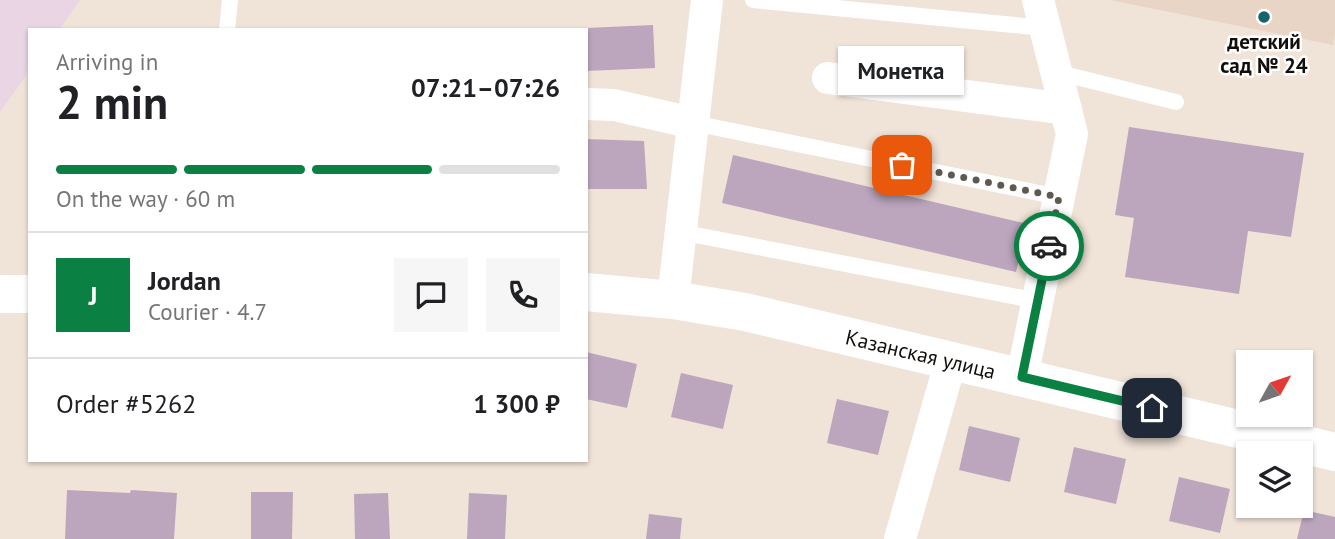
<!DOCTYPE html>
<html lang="en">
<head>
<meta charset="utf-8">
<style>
  body { margin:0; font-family:"PT Sans",sans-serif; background:#f6f6f6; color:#202124; height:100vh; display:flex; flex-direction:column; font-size:26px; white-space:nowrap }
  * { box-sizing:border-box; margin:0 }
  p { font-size:23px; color:#757577 }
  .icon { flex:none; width:38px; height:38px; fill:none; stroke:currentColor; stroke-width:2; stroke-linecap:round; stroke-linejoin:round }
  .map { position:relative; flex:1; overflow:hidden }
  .drawer { position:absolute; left:28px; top:28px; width:560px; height:434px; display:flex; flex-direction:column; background:#fff; border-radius:0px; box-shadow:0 2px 5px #0004 }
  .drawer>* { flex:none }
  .needle { width:46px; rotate:50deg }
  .fabs { position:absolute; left:1236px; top:350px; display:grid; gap:14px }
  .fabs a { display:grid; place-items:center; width:77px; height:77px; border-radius:0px; background:#fff; box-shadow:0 2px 5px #0004; font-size:35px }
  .pin { position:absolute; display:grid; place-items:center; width:60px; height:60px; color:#fff; margin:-30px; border-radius:14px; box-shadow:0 4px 10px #0006 }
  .courier { position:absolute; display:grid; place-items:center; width:70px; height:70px; margin:-35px; border:5px solid #0b8043; border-radius:50%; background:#fff; color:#222; box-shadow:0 2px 9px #0007 }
  .bubble { position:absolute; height:49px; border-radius:0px; background:#fff; box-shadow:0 2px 5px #0004; font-size:23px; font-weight:800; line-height:49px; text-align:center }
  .head em { font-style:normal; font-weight:800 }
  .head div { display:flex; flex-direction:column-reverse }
  .head { display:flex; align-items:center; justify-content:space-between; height:119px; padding:0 28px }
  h1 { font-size:46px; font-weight:800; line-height:52px }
  .bar { display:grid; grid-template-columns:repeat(4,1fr); gap:10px 7px; align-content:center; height:84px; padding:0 28px }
  .bar i { height:9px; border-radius:5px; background:#e0e0e0 }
  .bar .current { background:#0b8043 }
  .bar p { grid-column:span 4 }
  .line { display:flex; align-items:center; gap:18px; padding:0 28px; border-top:2px solid #e0e0e0 }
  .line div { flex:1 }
  .round { display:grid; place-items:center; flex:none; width:74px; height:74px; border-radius:0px; background:#f6f6f6 }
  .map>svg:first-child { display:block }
</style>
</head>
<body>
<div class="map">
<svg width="1335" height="539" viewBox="0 0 1335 539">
  <rect width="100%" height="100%" fill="#f0e3d8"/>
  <!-- industrial -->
  <path fill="#e9d5e4" d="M 0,0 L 80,0 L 59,30 L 30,30 L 30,70 L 0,112 Z"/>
  <!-- built -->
  <path fill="#e9d5c5" d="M 1110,0 L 1335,0 L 1335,34 L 1333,45 Z"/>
  <!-- building -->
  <path fill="#bca6be" d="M 653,25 L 655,68 L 586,71 L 586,28 Z
    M 1129,127 L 1304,153 L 1291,237 L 1248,231 L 1239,294 L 1125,277 L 1134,218 L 1115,215 Z
    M 586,139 L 644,141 L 647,189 L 586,189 Z
    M 733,155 L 1028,224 L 1016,272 L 722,203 Z
    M 586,352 L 637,364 L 627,408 L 586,399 Z
    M 681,373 L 733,385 L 723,429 L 671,417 Z
    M 837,399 L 889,411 L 878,455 L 827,443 Z
    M 969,426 L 1020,438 L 1010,482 L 959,470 Z
    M 1074,447 L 1126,459 L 1116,504 L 1064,492 Z
    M 1179,477 L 1230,489 L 1220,533 L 1169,521 Z
    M 67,490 L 130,493 L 131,490 L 177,493 L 174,539 L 65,539 Z
    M 251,492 L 293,492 L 292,539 L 251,539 Z
    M 388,493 L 390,539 L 355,539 L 354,494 Z
    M 469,493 L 507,495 L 505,539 L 467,539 Z
    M 1304,510 L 1335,517 L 1335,539 L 1297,539 Z
    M 649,514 L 682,518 L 680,539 L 646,539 Z"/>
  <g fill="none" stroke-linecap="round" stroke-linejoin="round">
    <!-- lane -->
    <path stroke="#fff" stroke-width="16" d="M 753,0 L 1045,28
      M 227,30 L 230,0
      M 1056,72 L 1176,102
      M 693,123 L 1059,197
      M 680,232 L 1038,301"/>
    <!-- street -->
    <path stroke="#fff" stroke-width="32" d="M 828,78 L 1066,109
      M 586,104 L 614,105 L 693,123
      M 673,300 L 707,0
      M 1022,377 L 1072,134 L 1038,0
      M 900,539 L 951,360"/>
    <!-- primary -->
    <g stroke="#fff" stroke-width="38">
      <path id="s1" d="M 586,292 L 673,300 L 745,312 L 1335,452"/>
      <path d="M 0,294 L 30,294"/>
    </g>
  </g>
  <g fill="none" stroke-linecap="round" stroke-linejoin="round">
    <!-- done -->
    <path stroke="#605952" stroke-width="7" stroke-dasharray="0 12.6" d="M 902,165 L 1059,197 L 1049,246"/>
    <!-- route -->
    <path stroke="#0b8043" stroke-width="9" d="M 1049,246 L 1022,377 L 1152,408"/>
  </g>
  <!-- markers -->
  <circle fill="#15636b" stroke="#fff" stroke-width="2.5" cx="1264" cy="17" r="7"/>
  <g text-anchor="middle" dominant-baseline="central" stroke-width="5" stroke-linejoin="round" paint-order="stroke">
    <!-- poi labels -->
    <g font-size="21" font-weight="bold" fill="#120e0a" stroke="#fff">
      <text x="1264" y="41">детский<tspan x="1264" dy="24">сад № 24</tspan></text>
    </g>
    <!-- street labels -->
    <g font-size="21" fill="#120e0a" stroke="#fff">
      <text stroke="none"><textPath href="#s1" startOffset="341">Казанская улица</textPath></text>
    </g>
  </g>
</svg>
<div class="fabs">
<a><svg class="needle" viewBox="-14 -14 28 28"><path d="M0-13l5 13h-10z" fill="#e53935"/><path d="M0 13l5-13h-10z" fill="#757577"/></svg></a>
<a><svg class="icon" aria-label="layers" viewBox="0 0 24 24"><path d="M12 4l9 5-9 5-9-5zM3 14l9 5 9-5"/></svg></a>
</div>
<div class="pin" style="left:902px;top:165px;background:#ea580c"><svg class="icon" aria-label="bag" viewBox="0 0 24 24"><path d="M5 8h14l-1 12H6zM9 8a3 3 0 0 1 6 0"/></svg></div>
<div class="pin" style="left:1152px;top:408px;background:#1f2937"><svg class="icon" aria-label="home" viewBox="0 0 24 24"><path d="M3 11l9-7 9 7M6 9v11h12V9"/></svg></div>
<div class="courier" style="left:1049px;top:246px"><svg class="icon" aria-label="car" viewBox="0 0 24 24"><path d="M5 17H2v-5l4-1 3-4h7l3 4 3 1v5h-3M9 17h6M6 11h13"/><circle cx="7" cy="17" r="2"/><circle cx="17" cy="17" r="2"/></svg></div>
<div class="bubble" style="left:838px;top:46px;width:126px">Монетка</div>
<section class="drawer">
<div class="head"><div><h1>2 min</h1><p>Arriving in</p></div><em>07:21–07:26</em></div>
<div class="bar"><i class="current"></i><i class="current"></i><i class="current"></i><i></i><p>On the way · 60 m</p></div>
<div class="line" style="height:126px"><b class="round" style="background:#0b8043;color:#fff">J</b><div><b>Jordan</b><p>Courier · 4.7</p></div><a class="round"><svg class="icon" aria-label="chat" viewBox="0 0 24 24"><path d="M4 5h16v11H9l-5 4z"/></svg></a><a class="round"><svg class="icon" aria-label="phone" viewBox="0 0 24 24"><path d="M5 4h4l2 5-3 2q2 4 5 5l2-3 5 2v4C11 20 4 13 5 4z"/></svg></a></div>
<div class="line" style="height:91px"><div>Order #5262</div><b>1 300 ₽</b></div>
</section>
</div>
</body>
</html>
